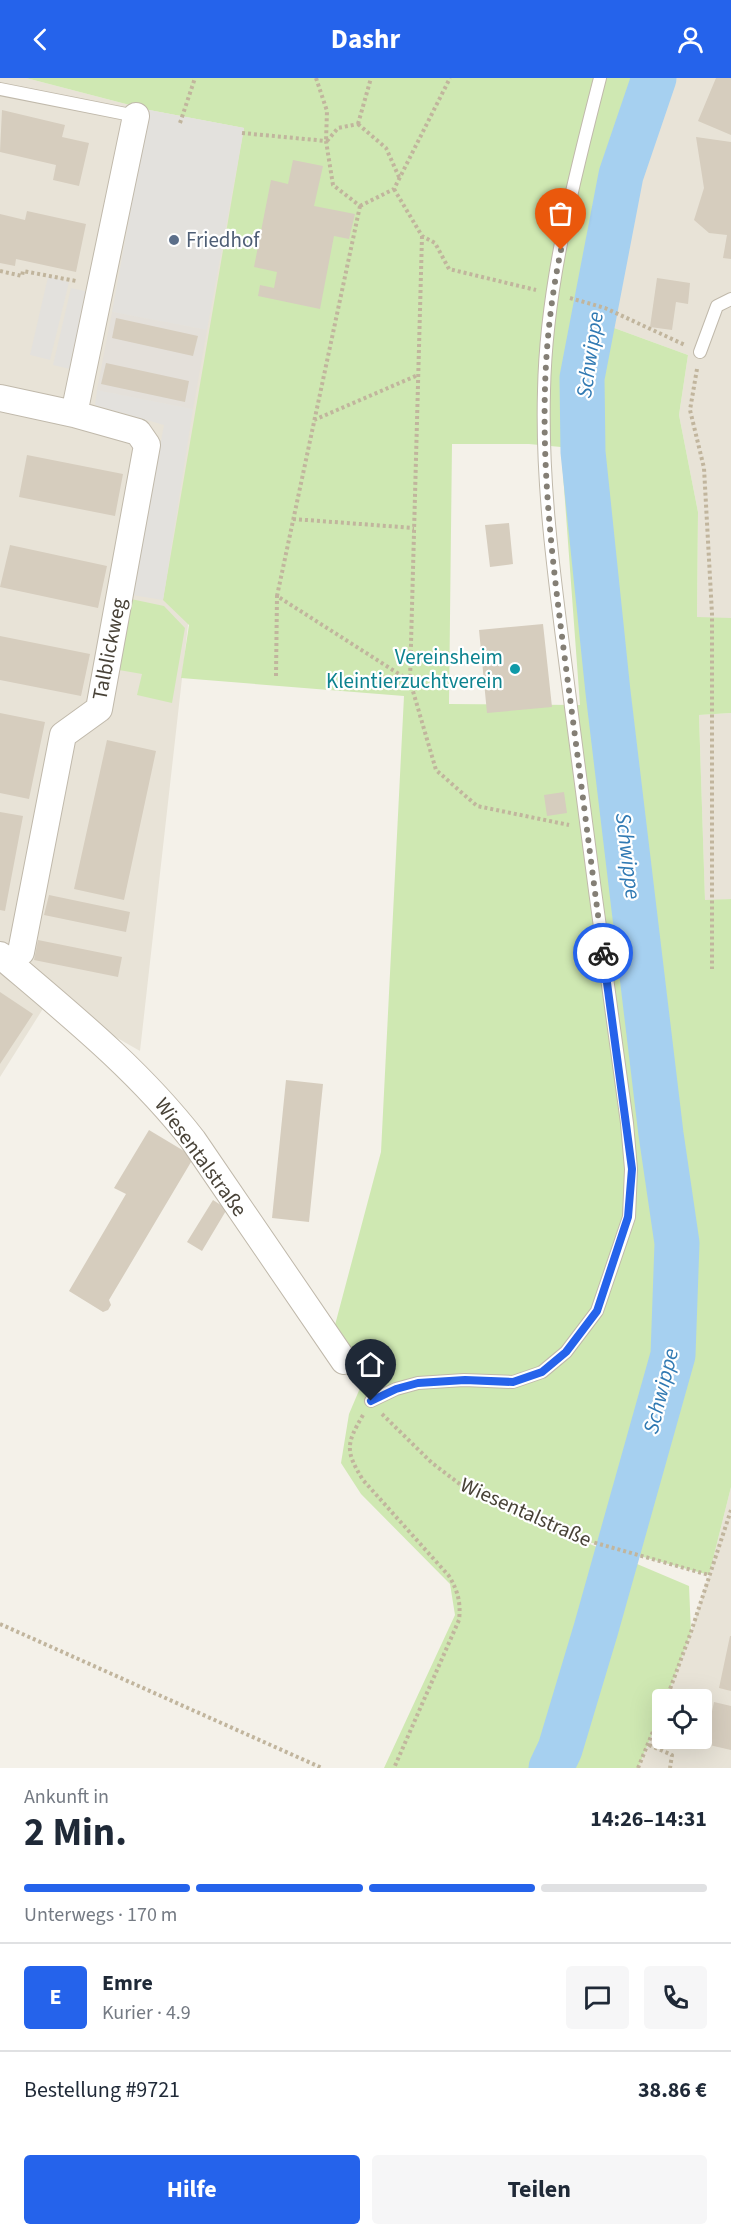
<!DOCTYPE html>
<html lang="de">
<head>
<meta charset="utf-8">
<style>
  body { margin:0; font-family:"Source Sans 3",sans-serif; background:#f6f6f7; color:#1f2937; height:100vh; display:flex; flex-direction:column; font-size:22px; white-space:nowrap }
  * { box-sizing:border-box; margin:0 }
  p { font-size:20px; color:#747a83 }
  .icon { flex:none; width:33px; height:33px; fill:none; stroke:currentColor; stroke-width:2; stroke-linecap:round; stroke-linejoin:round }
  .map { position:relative; height:1690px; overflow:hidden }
  .details { display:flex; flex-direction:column; background:#fff; flex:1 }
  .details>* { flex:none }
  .fabs { position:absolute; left:652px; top:1611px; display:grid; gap:12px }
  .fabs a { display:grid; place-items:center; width:60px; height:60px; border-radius:6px; background:#fff; box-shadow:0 6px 24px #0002; font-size:30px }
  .pin { position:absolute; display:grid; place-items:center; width:51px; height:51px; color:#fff; margin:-62px -26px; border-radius:50% 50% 50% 0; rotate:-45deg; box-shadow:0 0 6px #0007 }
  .pin .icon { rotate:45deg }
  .courier { position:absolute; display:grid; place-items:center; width:60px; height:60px; margin:-30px; border:4px solid #2563eb; border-radius:50%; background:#fff; color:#222; box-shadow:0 2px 8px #0007 }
  .headline em { font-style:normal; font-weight:700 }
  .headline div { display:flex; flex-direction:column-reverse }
  .headline { display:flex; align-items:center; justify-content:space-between; height:102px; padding:0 24px }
  h1 { font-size:39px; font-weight:700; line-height:45px }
  .bar { display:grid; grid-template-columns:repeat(4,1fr); gap:9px 6px; align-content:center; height:72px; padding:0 24px }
  .bar i { height:8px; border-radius:4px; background:#e0e1e3 }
  .bar .active { background:#2563eb }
  .bar p { grid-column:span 4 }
  .line { display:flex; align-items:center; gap:15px; padding:0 24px; border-top:2px solid #e0e1e3 }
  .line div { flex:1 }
  .round { display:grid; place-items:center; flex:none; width:63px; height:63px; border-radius:6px; background:#f6f6f7 }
  .primary-button { display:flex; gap:12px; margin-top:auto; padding:12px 24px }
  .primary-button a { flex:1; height:69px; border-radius:6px; background:#2563eb; color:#fff; font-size:24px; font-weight:700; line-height:69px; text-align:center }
  .primary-button a+a { background:#f6f6f7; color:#1f2937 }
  header { display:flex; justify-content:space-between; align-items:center; height:78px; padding:0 24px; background:#2563eb; color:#fff; font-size:27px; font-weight:700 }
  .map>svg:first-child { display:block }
</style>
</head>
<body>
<header><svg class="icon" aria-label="back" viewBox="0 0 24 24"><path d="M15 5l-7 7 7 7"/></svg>Dashr<svg class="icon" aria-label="person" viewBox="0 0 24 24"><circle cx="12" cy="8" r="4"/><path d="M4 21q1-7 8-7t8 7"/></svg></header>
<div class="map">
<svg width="731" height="1690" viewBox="0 0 731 1690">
  <rect width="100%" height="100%" fill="#f4f1e9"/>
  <!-- residential -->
  <path fill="#e8e3d7" d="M 0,0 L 26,0 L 149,32 L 244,50 L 140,973 L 49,921 L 0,999 Z
    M 664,0 L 731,0 L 731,540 L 697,540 L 698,434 L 679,337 L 688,277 L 606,247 L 634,81 Z
    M 731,635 L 731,821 L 705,823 L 699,637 Z
    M 731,1409 L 731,1690 L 638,1690 L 663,1629 L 663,1660 L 702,1660 L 702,1622 L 666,1621 L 691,1554 L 709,1497 Z"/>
  <!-- industrial -->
  <path fill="#e4e0da" d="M 112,234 L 207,252 L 193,331 L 97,312 Z"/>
  <!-- green -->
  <path fill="#cfe8b2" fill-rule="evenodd" d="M 26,0 L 664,0 L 634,81 L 606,247 L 688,277 L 679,337 L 698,434 L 697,539 L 731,540 L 731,635 L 699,637 L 705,822 L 731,821 L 731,1409 L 709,1497 L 578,1461 L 689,1508 L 691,1554 L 666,1621 L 663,1622 L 663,1629 L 638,1690 L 384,1690 L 455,1537 L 450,1506 L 361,1416 L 341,1385 L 349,1336 L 366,1296 L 335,1247 L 381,1074 L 404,618 L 181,600 L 189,547 L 163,522 L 244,50 L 149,32 ZM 452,366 L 529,366 L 561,369 L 580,627 L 449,626 Z
    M 131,521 L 164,528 L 185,550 L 172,625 L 137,617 L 142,596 L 119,592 Z"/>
  <!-- parking -->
  <path fill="#e3e1dd" d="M 149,32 L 244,50 L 207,252 L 112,234 Z
    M 48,199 L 69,204 L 50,282 L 30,277 Z
    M 71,210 L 89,214 L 70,291 L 53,287 Z
    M 97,312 L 193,331 L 163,522 L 132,517 L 164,347 L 95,327 Z"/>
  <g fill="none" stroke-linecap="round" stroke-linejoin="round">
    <!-- river -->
    <path stroke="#a6d0f0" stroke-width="45" d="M 551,1690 L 560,1671 L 596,1551 L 673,1277 L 677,1165 L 661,1056 L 608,614 L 583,374 L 582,300 L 621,97 L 654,0"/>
  </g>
  <!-- building -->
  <path fill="#d6cdbe" d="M 716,0 L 731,0 L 731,57 L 698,43 Z
    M 2,32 L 65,47 L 62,59 L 89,65 L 79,108 L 53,102 L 56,87 L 0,74 Z
    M 696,59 L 731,64 L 731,181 L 723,180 L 727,157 L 709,155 L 694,142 L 704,110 Z
    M 293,82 L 323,88 L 314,128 L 355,136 L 349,161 L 334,158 L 320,231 L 258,218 L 260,207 L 274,210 L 277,194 L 254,189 L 271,102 L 288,106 Z
    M 27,133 L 86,146 L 76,194 L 16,181 L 15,188 L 0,185 L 0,136 L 25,142 Z
    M 657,200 L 690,205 L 688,226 L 676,224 L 672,252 L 650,249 Z
    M 116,240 L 198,258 L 193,278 L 112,260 Z
    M 106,285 L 189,303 L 185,324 L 101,306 Z
    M 27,377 L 123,396 L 115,438 L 19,419 Z
    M 509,445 L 513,486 L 490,489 L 485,447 Z
    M 10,467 L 107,488 L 98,530 L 0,509 Z
    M 543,546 L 552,629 L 487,635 L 479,552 Z
    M 0,558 L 90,576 L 81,618 L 0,602 Z
    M 0,635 L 45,644 L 29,721 L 0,715 Z
    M 107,662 L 156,673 L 124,822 L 74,811 Z
    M 564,714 L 567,735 L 547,738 L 544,717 Z
    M 0,734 L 23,738 L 5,833 L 0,832 Z
    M 49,817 L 130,834 L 126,854 L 44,837 Z
    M 38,862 L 122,879 L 118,899 L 34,882 Z
    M 0,914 L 33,936 L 0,986 Z
    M 286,1002 L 323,1006 L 309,1144 L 272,1140 Z
    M 149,1052 L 194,1079 L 109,1222 L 111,1227 L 108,1232 L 103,1234 L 69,1213 L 126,1116 L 114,1110 Z
    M 213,1122 L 227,1131 L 202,1173 L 187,1164 Z
    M 730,1558 L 731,1558 L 731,1613 L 719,1610 Z
    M 714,1624 L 731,1628 L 731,1672 L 705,1666 Z"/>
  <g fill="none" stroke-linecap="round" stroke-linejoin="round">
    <!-- service casing -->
    <g stroke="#c0b9ab" stroke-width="14">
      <path id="service" d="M 0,11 L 136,38
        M 700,274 L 717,228 L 731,221
        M 371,1323 L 396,1311 L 418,1305 L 464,1302 L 513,1304 L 542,1294 L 566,1274 L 597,1233 L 629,1139 L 631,1091 L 627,1045 C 607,906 589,768 571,629 C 558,525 541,418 544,313 C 546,207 574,102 600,0"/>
    </g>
    <!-- minor casing -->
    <g stroke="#c0b9ab" stroke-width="28">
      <path id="minor" d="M 0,320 L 74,336 L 136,38
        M 21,874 L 63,657 L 99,631 L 147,367 L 138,354 L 74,336
        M 0,877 C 68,935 138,991 193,1062 L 344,1283"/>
    </g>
    <!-- path -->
    <path stroke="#c1b59d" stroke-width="4" stroke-dasharray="3 3" stroke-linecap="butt" d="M 316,0 L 327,33 L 326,63
      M 180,45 L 195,0
      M 358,46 L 386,70 L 399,99
      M 358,46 L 371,0
      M 242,55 L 326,63 L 333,107 L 360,128
      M 327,63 L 338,50 L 358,46
      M 394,111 L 422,158 L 435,165 L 449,191 L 536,212
      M 360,128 L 277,518 L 410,603
      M 360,128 L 394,111 L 450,0
      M 422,158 L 410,603 L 436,692 L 477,728 L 569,747
      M 0,193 L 22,198 L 23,193 L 76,203
      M 570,220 L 605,230 L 685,267
      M 697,291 L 690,332 L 704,390 L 712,536 L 712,891
      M 314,342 L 418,297
      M 293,441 L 414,450
      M 276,598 L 277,518
      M 382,1336 L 432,1385 L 465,1410 L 571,1458 L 709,1497
      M 363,1337 C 346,1366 345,1373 363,1402 L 449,1498 C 458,1513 461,1525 459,1542 L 394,1690
      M 0,1546 L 322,1690
      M 666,1622 L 691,1554 L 731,1432
      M 649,1667 L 672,1677 L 670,1690
      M 638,1690 L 663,1629"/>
    <!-- service -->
    <use href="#service" stroke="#fff" stroke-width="12"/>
    <!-- minor -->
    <use href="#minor" stroke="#fff" stroke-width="26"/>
  </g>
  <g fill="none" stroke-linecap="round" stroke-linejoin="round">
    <!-- done -->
    <path stroke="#847f75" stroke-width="6" stroke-dasharray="0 10.8" d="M 561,172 C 530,318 549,459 568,605 C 580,695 591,785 603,875"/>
    <!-- route -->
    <path stroke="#2563eb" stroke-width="8" d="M 371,1323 L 396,1311 L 418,1305 L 465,1302 L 513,1304 L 542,1294 L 566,1274 L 597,1233 L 628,1139 L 632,1091 L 603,875"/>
  </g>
  <!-- markers -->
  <circle fill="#5c6f8a" stroke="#fff" stroke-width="2" cx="174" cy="162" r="6"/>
  <circle fill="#0f9aa8" stroke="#fff" stroke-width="2" cx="515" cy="591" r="6"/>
  <g text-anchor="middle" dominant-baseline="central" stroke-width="4.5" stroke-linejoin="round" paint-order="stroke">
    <!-- service labels -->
    <g font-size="21" fill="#4e5e75" stroke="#fff" text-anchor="start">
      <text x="186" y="162">Friedhof</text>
    </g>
    <!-- street labels -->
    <g font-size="21" fill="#484237" stroke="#fff">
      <text transform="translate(109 571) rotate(-79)">Talblickweg</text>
      <text transform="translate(201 1079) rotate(54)">Wiesentalstraße</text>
      <text transform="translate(526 1434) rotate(24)">Wiesentalstraße</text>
    </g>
    <!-- culture labels -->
    <g font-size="21" fill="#0d838f" stroke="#fff" text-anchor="end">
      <text x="503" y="579">Vereinsheim<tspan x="503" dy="24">Kleintierzuchtverein</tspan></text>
    </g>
    <!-- water labels -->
    <g font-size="22" font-style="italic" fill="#317ab3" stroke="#fff">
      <text transform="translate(590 277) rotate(-82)">Schwippe</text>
      <text transform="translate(628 778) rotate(83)">Schwippe</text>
      <text transform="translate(661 1313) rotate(-76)">Schwippe</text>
    </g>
  </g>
</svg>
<div class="fabs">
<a><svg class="icon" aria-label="locate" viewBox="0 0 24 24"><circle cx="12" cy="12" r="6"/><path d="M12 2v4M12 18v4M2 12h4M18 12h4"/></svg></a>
</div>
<div class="pin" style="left:561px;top:172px;background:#ea580c"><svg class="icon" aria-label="bag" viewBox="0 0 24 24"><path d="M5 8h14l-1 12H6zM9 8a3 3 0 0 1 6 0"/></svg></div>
<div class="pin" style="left:371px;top:1323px;background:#1f2937"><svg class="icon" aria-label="home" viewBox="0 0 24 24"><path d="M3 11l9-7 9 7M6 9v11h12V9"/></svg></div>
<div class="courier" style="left:603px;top:875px"><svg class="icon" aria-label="bike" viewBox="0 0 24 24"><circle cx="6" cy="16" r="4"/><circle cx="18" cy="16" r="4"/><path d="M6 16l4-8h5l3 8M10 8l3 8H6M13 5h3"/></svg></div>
</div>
<section class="details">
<div class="headline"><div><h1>2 Min.</h1><p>Ankunft in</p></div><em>14:26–14:31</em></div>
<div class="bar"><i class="active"></i><i class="active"></i><i class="active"></i><i></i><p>Unterwegs · 170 m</p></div>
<div class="line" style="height:108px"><b class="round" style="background:#2563eb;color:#fff">E</b><div><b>Emre</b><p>Kurier · 4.9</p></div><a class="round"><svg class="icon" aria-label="chat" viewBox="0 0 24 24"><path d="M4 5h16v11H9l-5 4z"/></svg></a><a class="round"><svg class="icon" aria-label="phone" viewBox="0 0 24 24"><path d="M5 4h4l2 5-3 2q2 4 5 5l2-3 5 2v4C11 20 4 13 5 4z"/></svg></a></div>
<div class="line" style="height:78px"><div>Bestellung #9721</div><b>38.86 €</b></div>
<div class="primary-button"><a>Hilfe</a><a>Teilen</a></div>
</section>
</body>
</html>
